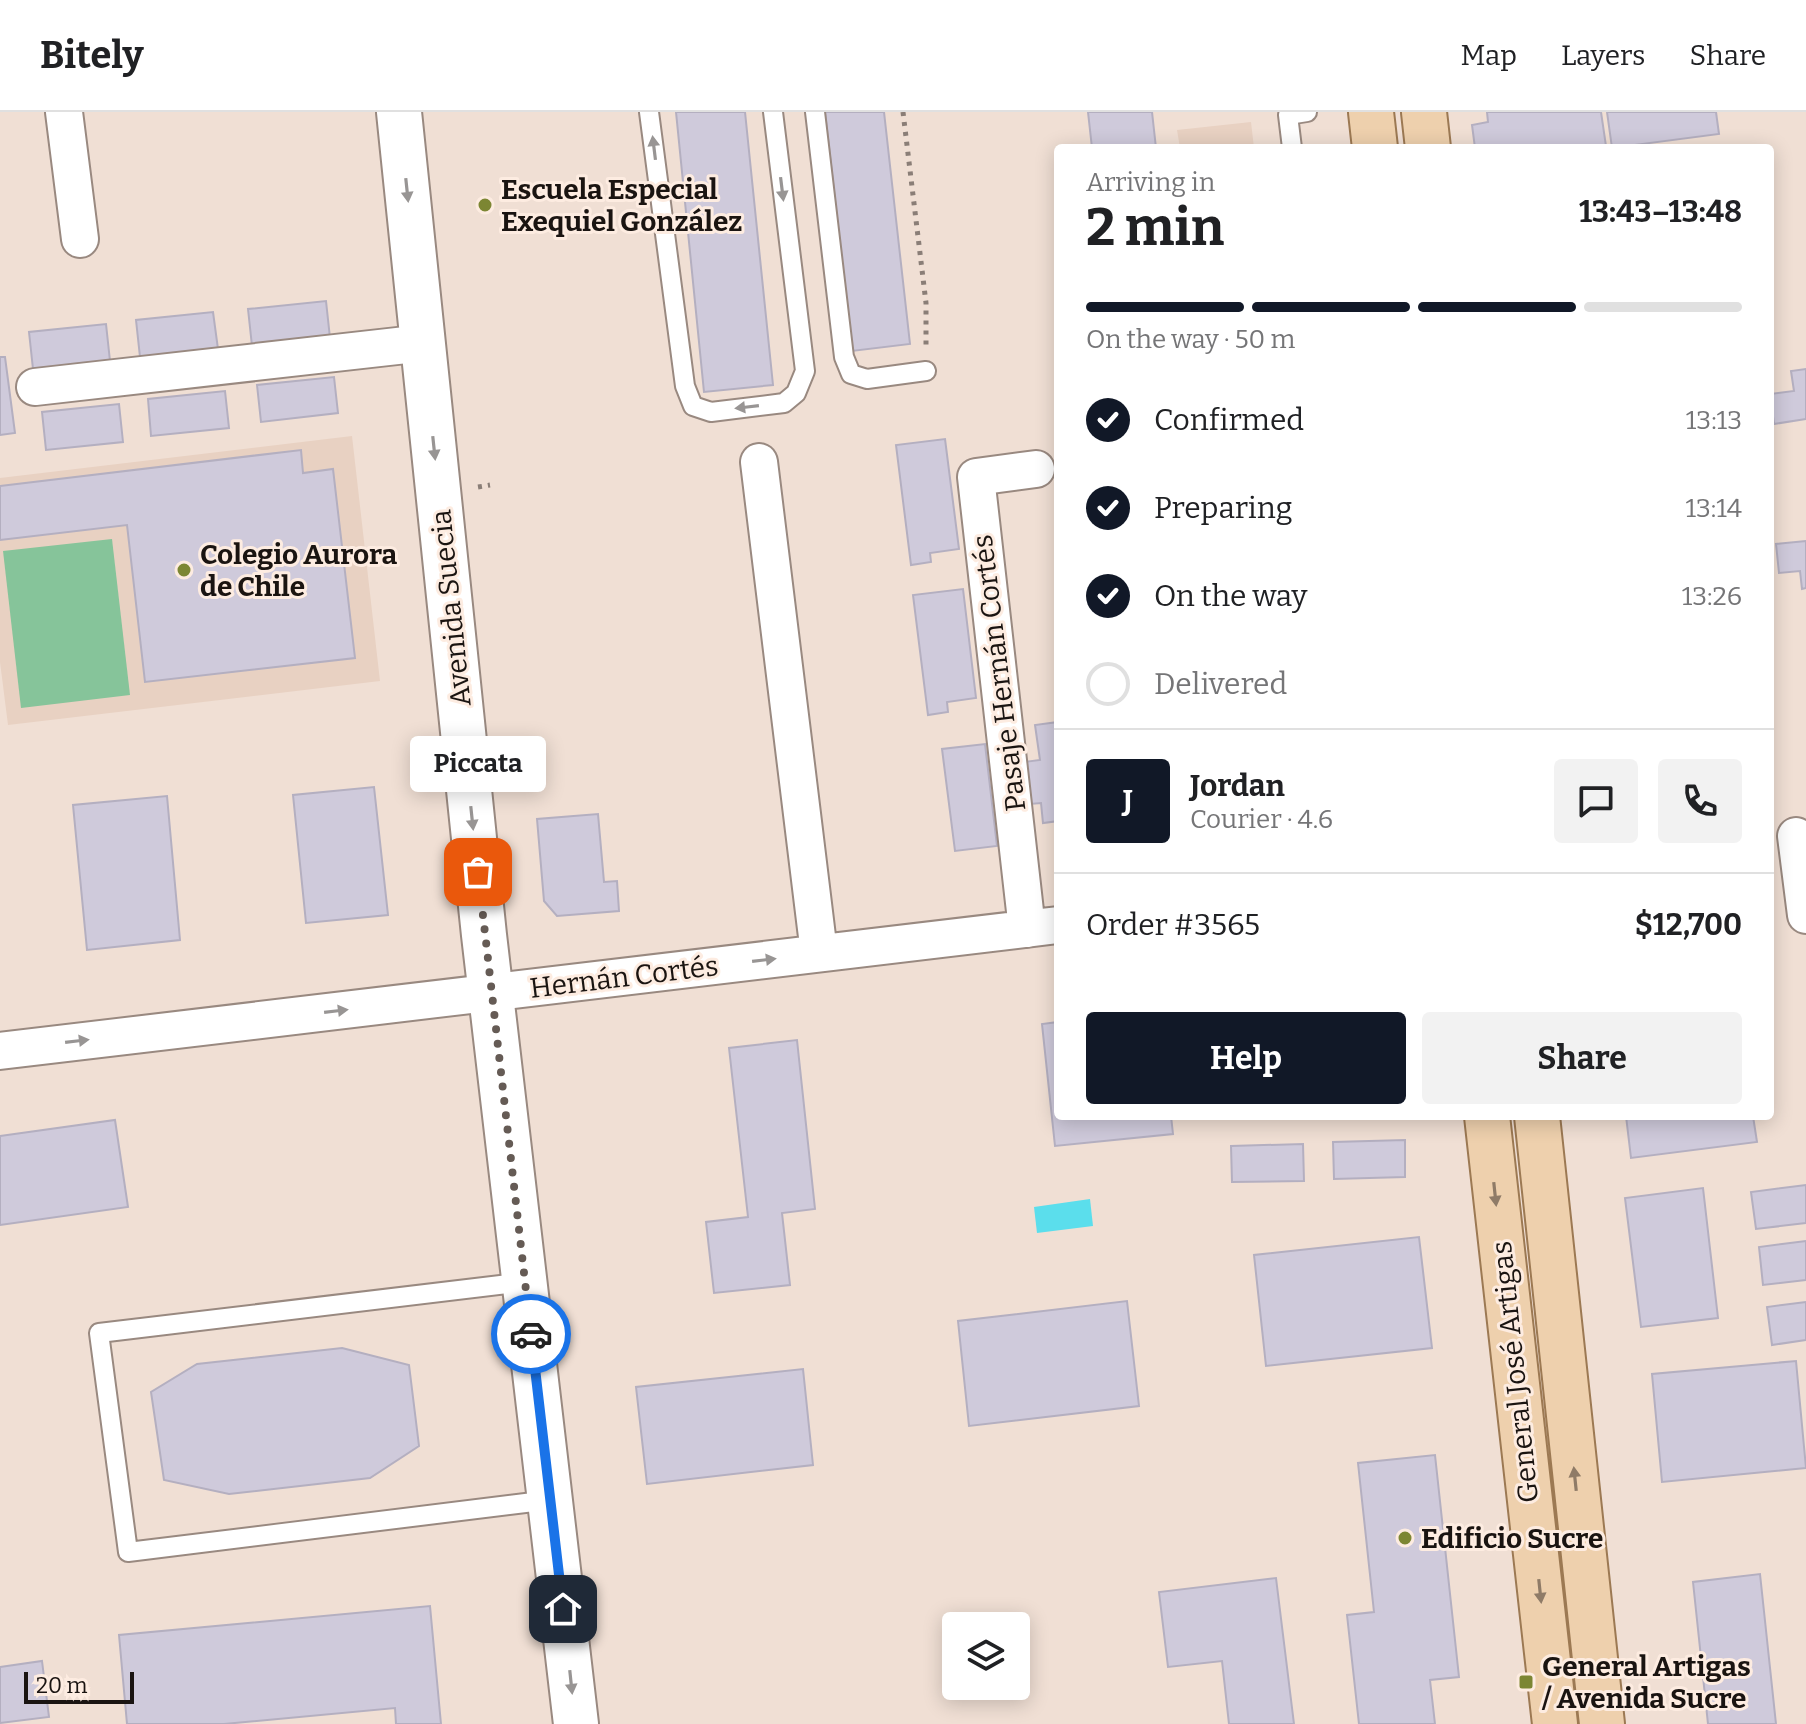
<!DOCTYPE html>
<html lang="en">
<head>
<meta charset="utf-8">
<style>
  body { margin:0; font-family:Bitter,serif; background:#f2f2f2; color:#202124; height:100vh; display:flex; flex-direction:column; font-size:30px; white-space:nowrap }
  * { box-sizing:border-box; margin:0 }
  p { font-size:26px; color:#757577 }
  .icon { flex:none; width:44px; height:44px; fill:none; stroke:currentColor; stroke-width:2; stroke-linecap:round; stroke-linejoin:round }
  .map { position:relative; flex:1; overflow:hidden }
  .sheet { position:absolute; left:1054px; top:32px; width:720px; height:976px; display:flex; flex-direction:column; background:#fff; border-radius:8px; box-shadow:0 4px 20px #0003 }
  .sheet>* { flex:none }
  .buttons { position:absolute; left:942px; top:1500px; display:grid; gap:16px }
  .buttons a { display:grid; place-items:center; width:88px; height:88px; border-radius:8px; background:#fff; box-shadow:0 4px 20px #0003; font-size:40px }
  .scale { position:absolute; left:24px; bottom:20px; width:110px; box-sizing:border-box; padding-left:8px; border:4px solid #1a1411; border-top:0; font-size:22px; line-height:28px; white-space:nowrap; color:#1a1411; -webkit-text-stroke:6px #fdece1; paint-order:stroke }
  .pin { position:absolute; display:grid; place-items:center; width:68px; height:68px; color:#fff; margin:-34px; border-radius:16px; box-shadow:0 4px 12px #0006 }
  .courier { position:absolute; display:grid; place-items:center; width:80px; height:80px; margin:-40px; border:6px solid #1a73e8; border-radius:50%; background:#fff; color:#222; box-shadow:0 2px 10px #0007 }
  .bubble { position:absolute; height:56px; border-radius:8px; background:#fff; box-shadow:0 4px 20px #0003; font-size:26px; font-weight:700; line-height:56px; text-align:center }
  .headline em { font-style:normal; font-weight:700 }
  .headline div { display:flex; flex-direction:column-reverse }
  .headline { display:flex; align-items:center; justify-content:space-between; height:136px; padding:0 32px }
  h1 { font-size:52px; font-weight:700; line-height:60px }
  .bar { display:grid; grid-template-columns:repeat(4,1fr); gap:12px 8px; align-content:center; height:96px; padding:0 32px }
  .bar i { height:10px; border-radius:6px; background:#e0e0e0 }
  .bar .selected { background:#111827 }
  .bar p { grid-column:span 4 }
  .line { display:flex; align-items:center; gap:20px; padding:0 32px; border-top:2px solid #e0e0e0 }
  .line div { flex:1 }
  .round { display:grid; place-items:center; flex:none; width:84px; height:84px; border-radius:8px; background:#f2f2f2 }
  ol { padding:0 32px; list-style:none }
  li { display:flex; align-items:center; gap:24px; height:88px }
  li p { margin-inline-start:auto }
  li .icon { padding:8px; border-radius:50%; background:#111827; color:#fff; stroke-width:4 }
  li:last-child { color:#757577 }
  li i { width:44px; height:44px; border:4px solid #e0e0e0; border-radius:50% }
  .cta { display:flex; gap:16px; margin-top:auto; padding:16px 32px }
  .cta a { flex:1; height:92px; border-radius:8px; background:#111827; color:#fff; font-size:32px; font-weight:700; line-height:92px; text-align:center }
  .cta a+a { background:#f2f2f2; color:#202124 }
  header { display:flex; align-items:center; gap:48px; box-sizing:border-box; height:112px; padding:0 40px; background:#fff; border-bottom:2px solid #e0e0e0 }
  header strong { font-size:38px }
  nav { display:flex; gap:44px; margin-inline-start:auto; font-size:28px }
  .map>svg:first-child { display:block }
</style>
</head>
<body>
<header>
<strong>Bitely</strong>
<nav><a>Map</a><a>Layers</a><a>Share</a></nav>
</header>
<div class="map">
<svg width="1806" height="1612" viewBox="0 0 1806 1612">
  <rect width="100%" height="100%" fill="#f0dfd4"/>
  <!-- built -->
  <path fill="#e8d1c2" d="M 1251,10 L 1254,36 L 1180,36 L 1177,18 Z
    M 352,324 L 380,569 L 8,613 L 0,550 L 0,366 Z"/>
  <!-- green -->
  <path fill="#86c49a" d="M 112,427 L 130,583 L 21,596 L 3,439 Z"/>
  <!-- water -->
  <path fill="#5bdeec" d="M 1090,1087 L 1093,1114 L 1037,1121 L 1034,1095 Z"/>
  <!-- building -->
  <path fill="#cfcadb" stroke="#b4afc0" stroke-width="2" d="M 676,0 L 745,0 L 773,273 L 704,280 Z
    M 825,0 L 884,0 L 910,232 L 852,239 Z
    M 1088,0 L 1152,0 L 1156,36 L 1092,36 Z
    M 1487,0 L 1601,0 L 1606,34 L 1475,36 L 1472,13 L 1488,10 Z
    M 1607,0 L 1716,0 L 1719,22 L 1612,36 Z
    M 326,189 L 330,226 L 252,234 L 248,197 Z
    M 213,200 L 218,237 L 140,245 L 136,208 Z
    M 106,212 L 110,249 L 33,257 L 29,220 Z
    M 0,245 L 5,245 L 15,321 L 0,323 Z
    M 1806,257 L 1806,307 L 1774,312 L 1770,282 L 1794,279 L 1791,259 Z
    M 334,265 L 338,301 L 261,310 L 257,273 Z
    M 225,279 L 229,316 L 151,324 L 148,287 Z
    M 119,292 L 123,330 L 46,338 L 42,300 Z
    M 945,327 L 959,437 L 930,441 L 931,450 L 911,453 L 896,333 Z
    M 301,338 L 303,361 L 333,357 L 355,546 L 145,570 L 127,413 L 0,428 L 0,374 Z
    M 1806,429 L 1806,476 L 1802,477 L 1800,459 L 1779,461 L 1776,432 Z
    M 963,477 L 976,586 L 947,590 L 948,600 L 928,603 L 913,483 Z
    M 1058,610 L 1058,709 L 1043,711 L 1041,691 L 1030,692 L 1024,650 L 1040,648 L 1035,613 Z
    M 985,632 L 997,734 L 955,739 L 942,637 Z
    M 374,675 L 388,803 L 306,811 L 293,683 Z
    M 167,684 L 180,828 L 87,838 L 73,693 Z
    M 598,702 L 604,770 L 617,769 L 619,799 L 557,804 L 544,789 L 537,707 Z
    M 1058,910 L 1058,1004 L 1171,1004 L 1173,1022 L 1055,1034 L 1042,912 Z
    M 797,928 L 815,1097 L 782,1101 L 790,1173 L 714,1181 L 706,1110 L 748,1105 L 729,936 Z
    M 1626,1004 L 1753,1004 L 1757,1030 L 1631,1046 Z
    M 115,1008 L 128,1095 L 0,1113 L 0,1024 Z
    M 1405,1028 L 1405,1065 L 1334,1067 L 1333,1030 Z
    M 1303,1032 L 1304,1069 L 1232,1070 L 1231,1034 Z
    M 1806,1073 L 1806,1111 L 1756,1117 L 1751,1080 Z
    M 1703,1076 L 1718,1206 L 1641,1215 L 1625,1086 Z
    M 1419,1125 L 1432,1236 L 1266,1254 L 1254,1143 Z
    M 1806,1129 L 1806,1168 L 1763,1173 L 1759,1135 Z
    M 1127,1189 L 1139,1294 L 969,1314 L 958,1209 Z
    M 1806,1190 L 1806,1228 L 1772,1233 L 1767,1195 Z
    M 342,1236 L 409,1253 L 419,1334 L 370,1366 L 229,1382 L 164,1368 L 151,1280 L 197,1252 Z
    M 1796,1249 L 1806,1356 L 1662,1370 L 1652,1262 Z
    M 803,1257 L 813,1353 L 647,1372 L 636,1275 Z
    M 1435,1343 L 1459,1565 L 1430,1568 L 1435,1612 L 1359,1612 L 1347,1503 L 1374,1500 L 1358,1351 Z
    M 1760,1462 L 1776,1612 L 1708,1612 L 1693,1470 Z
    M 1276,1466 L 1294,1612 L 1229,1612 L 1222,1549 L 1168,1555 L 1159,1480 Z
    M 430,1494 L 441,1612 L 396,1612 L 395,1596 L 224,1612 L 127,1612 L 119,1523 Z
    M 42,1549 L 49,1605 L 0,1611 L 0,1555 Z"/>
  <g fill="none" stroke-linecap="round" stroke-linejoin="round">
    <!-- lane casing -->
    <g stroke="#998980" stroke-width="22">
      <path id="lane" d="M 649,0 L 685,274 L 693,294 L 711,300 L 784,291 L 796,281 L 805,259 L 773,0
        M 815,0 L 844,245 L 851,262 L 867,267 L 926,259
        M 1292,36 L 1288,3 L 1307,0
        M 525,1170 L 99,1221 L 128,1440 L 550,1388"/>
    </g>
    <!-- street casing -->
    <g stroke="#998980" stroke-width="40">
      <path id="street" d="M 64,0 L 80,127
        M 35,275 L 424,231
        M 759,350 L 819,841
        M 1796,724 L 1806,803
        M 1027,817 L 976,365 L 1036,357
        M 0,939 L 1058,813"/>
    </g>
    <!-- secondary casing -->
    <g stroke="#998980" stroke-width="48">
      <path id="secondary" d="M 399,0 L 484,823 L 576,1612"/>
    </g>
    <!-- primary casing -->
    <g stroke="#9c7953" stroke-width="48">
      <path id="primary" d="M 1371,0 L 1375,36
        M 1424,0 L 1428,36
        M 1487,1004 L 1555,1612
        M 1537,1004 L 1602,1612"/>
    </g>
    <!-- path -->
    <path stroke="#8a7e77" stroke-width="5" stroke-dasharray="4 6" stroke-linecap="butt" d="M 903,0 L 926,191 L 926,234
      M 478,375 L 490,373"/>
    <!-- lane -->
    <use href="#lane" stroke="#fff" stroke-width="18"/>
    <!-- street -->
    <use href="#street" stroke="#fff" stroke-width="36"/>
    <!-- secondary -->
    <use href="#secondary" stroke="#fff" stroke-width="44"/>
    <!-- primary -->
    <use href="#primary" stroke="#eed0ad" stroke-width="44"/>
  </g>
  <!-- one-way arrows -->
  <defs><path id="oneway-solid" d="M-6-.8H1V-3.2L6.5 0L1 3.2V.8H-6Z" transform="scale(2)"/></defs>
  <g fill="#989594">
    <use href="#oneway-solid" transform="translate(654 36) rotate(-97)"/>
    <use href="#oneway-solid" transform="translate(782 77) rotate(83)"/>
    <use href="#oneway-solid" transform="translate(407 78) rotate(84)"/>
    <use href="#oneway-solid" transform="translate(747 295) rotate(173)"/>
    <use href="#oneway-solid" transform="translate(434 336) rotate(84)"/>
    <use href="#oneway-solid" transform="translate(472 706) rotate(84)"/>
    <use href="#oneway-solid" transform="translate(764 848) rotate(-7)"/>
    <use href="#oneway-solid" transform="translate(336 899) rotate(-7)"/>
    <use href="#oneway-solid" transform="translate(77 929) rotate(-7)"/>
    <use href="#oneway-solid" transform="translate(571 1570) rotate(84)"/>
  </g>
  <g fill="#8f7b67">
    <use href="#oneway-solid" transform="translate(1495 1082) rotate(84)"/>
    <use href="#oneway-solid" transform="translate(1575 1367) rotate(-96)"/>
    <use href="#oneway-solid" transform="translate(1540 1479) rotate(84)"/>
  </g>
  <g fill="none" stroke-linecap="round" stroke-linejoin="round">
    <!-- done -->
    <path stroke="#655b55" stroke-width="8" stroke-dasharray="0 14.4" d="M 478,760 L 531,1222"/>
    <!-- route -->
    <path stroke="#1a73e8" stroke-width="10" d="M 531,1222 L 563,1497"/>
  </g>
  <!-- markers -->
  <g fill="#7c8633" stroke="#fdece1" stroke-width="3">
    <circle cx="485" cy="93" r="8"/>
    <circle cx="184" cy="458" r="8"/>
    <circle cx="1405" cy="1426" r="8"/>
    <rect x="1518" y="1562" width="16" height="16" rx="4"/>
  </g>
  <g text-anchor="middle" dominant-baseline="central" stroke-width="6" stroke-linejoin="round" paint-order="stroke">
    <!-- poi labels -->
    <g font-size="28" font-weight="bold" fill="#1a1411" stroke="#fdece1" text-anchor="start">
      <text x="501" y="77">Escuela Especial<tspan x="501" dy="32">Exequiel González</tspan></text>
      <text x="200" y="442">Colegio Aurora<tspan x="200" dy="32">de Chile</tspan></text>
      <text x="1421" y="1426">Edificio Sucre</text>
      <text x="1542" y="1554">General Artigas<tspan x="1542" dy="32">/ Avenida Sucre</tspan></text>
    </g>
    <!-- street labels -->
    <g font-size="28" fill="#1a1411" stroke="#fdece1">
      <text transform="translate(451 496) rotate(-96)">Avenida Suecia</text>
      <text transform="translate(999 561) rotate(-97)">Pasaje Hernán Cortés</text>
      <text transform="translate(624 865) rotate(-7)">Hernán Cortés</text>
      <text transform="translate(1515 1260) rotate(-96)">General José Artigas</text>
    </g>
  </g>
</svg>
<div class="buttons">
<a><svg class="icon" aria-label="layers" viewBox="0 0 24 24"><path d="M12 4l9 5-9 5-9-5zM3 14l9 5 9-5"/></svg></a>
</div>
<div class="scale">20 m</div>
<div class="pin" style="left:478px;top:760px;background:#ea580c"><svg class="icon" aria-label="bag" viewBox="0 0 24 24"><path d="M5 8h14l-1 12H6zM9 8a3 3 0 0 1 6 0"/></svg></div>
<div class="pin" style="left:563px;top:1497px;background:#1f2937"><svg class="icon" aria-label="home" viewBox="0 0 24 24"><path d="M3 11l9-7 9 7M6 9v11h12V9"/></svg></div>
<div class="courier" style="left:531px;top:1222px"><svg class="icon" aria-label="car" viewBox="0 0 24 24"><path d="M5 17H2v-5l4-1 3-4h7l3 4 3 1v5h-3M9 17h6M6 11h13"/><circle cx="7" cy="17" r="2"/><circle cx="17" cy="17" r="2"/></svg></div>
<div class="bubble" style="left:410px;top:624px;width:136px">Piccata</div>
<section class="sheet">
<div class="headline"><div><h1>2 min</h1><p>Arriving in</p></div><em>13:43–13:48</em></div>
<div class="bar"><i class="selected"></i><i class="selected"></i><i class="selected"></i><i></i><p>On the way · 50 m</p></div>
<ol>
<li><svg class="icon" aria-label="check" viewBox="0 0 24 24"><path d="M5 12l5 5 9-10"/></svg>Confirmed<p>13:13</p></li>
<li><svg class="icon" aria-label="check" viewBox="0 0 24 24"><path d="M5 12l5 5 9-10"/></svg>Preparing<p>13:14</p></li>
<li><svg class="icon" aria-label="check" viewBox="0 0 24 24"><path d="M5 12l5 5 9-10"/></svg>On the way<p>13:26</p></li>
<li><i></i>Delivered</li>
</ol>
<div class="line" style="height:144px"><b class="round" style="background:#111827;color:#fff">J</b><div><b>Jordan</b><p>Courier · 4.6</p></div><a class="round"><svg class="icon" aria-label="chat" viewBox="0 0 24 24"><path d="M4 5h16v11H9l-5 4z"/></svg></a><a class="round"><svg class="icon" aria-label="phone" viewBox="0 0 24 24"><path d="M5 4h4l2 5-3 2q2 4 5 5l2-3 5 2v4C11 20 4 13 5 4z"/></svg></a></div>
<div class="line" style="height:104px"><div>Order #3565</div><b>$12,700</b></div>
<div class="cta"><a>Help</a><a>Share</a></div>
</section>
</div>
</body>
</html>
